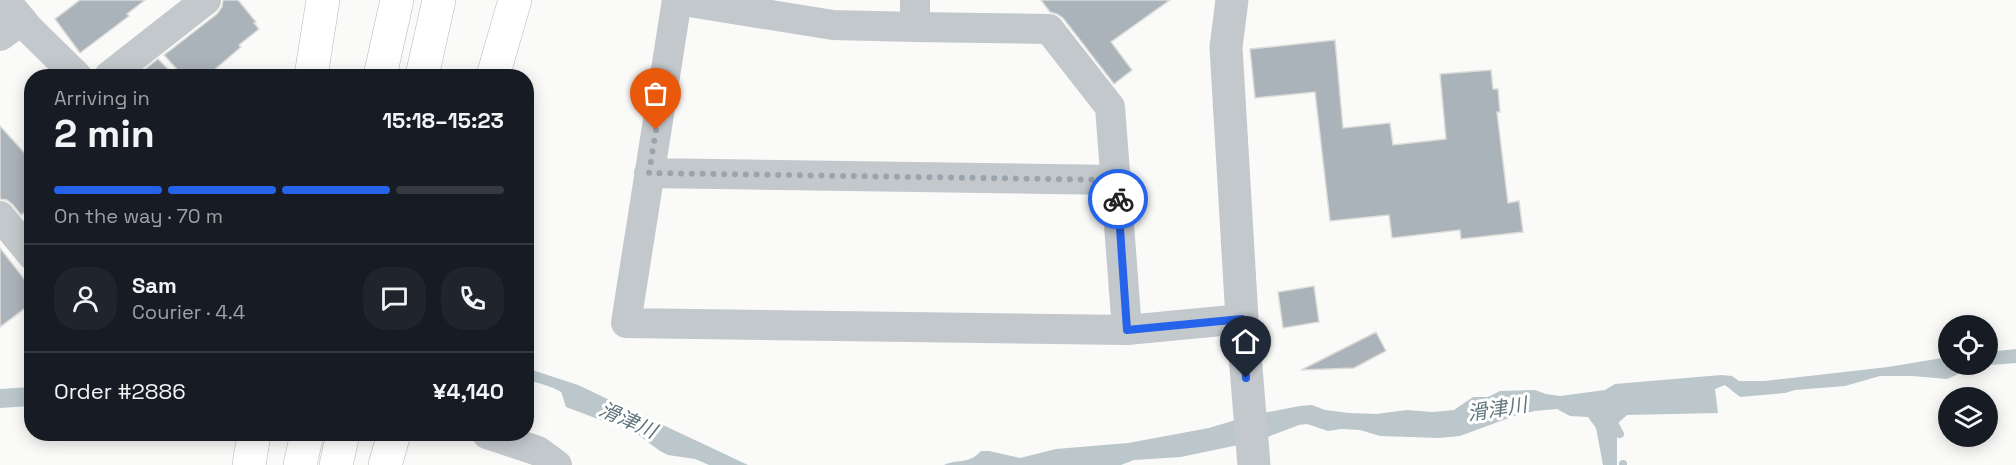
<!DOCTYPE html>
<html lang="en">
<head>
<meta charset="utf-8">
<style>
  body { margin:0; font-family:"Space Grotesk","Noto Sans JP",sans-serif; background:#20242c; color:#f1f3f6; height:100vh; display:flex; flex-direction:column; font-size:22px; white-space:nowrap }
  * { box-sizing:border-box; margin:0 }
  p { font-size:20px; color:#9ea1a6 }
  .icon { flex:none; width:33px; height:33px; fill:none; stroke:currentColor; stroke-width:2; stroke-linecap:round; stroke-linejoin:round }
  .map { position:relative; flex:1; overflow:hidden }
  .panel { position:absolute; left:24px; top:69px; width:510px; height:372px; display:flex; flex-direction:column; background:#171b24; border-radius:24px; box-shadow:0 3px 15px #0003 }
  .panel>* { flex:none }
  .buttons { position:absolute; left:1938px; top:315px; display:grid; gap:12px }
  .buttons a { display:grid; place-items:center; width:60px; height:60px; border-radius:50%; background:#171b24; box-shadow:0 3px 15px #0003; font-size:30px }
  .pin { position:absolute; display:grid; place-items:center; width:51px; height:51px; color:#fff; margin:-62px -26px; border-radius:50% 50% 50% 0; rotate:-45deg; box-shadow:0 0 6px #0007 }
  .pin .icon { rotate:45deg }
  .courier { position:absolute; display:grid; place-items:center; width:60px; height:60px; margin:-30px; border:4px solid #2563eb; border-radius:50%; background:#fff; color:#222; box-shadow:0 2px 8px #0007 }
  .summary em { font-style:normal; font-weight:800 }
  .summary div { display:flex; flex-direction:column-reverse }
  .summary { display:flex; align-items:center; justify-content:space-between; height:102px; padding:0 30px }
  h1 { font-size:39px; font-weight:800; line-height:45px }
  .bar { display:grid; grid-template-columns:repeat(4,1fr); gap:9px 6px; align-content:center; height:72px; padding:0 30px }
  .bar i { height:8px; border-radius:4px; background:#363941 }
  .bar .selected { background:#2563eb }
  .bar p { grid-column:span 4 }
  .line { display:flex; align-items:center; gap:15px; padding:0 30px; border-top:2px solid #363941 }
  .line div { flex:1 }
  .round { display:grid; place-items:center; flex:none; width:63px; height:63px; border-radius:24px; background:#20242c }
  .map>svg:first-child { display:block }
</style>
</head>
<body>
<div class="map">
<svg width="2016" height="465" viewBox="0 0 2016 465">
  <rect width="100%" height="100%" fill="#fafaf8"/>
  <!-- water -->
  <path fill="#bbc7cb" d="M 2016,349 L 2016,363 L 1977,366 L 1947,379 L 1912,376 L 1880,376 L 1845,386 L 1795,390 L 1785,393 L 1740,397 L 1725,385 L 1715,389 L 1718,413 L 1627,415 L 1617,424 L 1617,465 L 1603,465 L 1596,428 L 1588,417 L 1570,416 L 1557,409 L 1535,411 L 1517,415 L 1460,436 L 1438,438 L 1380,436 L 1360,430 L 1341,429 L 1328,431 L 1307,424 L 1299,425 L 1257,441 L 1181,457 L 1134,460 L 1121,465 L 944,465 C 960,458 968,465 981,451 L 989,451 L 1020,458 L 1056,449 L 1128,443 L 1209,428 L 1252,415 L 1300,406 L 1312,405 L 1325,410 L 1349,413 L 1376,414 L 1407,410 L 1432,412 L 1454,410 L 1473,397 L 1488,397 L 1500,391 L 1535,390 L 1546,394 L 1560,396 L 1605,390 L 1615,384 L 1721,375 L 1732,376 L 1739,381 L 1764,381 L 1888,367 L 1948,357 L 1948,364 L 1988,364 L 1988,352 Z
    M 526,368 L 578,385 L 748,465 L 709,465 L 695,459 L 668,455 L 660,451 L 632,430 L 598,419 L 566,407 C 564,402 563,396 561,392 C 556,388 532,380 527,381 Z
    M 31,387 L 31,406 L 0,408 L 0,389 Z"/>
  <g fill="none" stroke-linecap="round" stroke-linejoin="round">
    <!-- stream -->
    <path stroke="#bbc7cb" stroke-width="8" d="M 1612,419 L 1620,434
      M 1623,464 L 1623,465"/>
  </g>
  <!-- building -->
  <path fill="#aab3b9" stroke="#dcdcda" stroke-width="1.5" d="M 80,0 L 145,0 L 127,14 L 129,16 L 80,53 L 55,19 Z
    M 223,0 L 238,0 L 256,22 L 254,23 L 259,29 L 239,45 L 241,47 L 207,76 L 183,76 L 164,55 L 217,14 L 222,7 Z
    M 1041,0 L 1170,0 L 1111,42 L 1132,70 L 1114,84 L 1063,18 L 1057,14 L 1050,12 Z
    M 1335,40 L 1343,128 L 1390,123 L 1393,145 L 1446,139 L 1440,74 L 1491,70 L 1493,89 L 1498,89 L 1500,112 L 1497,112 L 1508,203 L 1519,201 L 1523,232 L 1461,239 L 1460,230 L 1392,238 L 1389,215 L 1330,221 L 1315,92 L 1255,98 L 1250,49 Z
    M 158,59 L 175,76 L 136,76 Z
    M 0,126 L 32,161 L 32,207 L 21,215 L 13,205 L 7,200 L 0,199 Z
    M 0,248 L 32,289 L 32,303 L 0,327 Z
    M 1314,286 L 1319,322 L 1283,328 L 1278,292 Z
    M 1376,332 L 1386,351 L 1354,368 L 1301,370 Z"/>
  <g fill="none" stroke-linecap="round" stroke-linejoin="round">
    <!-- trunk casing -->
    <g stroke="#b4b9bd" stroke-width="34">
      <path id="trunk" d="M 311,76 L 323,0
        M 380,76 L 397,0
        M 422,76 L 439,0
        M 493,76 L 515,0
        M 249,465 L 254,434
        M 300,465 L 307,434
        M 336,465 L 343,434
        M 385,465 L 394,434"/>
    </g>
    <!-- minor -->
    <path stroke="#c3c8cc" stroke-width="30" d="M 5,0 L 29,29 L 77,76
      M 677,0 L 626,323 L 1127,330
      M 677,0 L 833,25 L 915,27
      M 915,0 L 915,27 L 1049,29 L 1110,107 L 1127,330 L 1242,319
      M 0,36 L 22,20
      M 109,76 L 206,0
      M 649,173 L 1116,180
      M 0,216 L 32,255
      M 487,434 L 538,451 L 557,465"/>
    <!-- tertiary -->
    <path stroke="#c3c8cc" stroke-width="33" d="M 1232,0 L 1226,47 L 1242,319 L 1254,465"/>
    <!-- trunk -->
    <use href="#trunk" stroke="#fff" stroke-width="33"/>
  </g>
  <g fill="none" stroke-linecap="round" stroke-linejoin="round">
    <!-- done -->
    <path stroke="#99a4ac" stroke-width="6" stroke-dasharray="0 10.8" d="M 656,130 L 649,173 L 1116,180 L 1118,199"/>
    <!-- route -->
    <path stroke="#2563eb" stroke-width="8" d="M 1118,199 L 1127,330 L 1242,319 L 1246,378"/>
  </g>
  <g text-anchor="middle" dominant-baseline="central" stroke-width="6" stroke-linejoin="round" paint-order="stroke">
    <!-- water labels -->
    <g font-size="20" font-style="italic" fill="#60757c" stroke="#fff">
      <text transform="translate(1497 409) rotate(-9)">滑津川</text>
      <text transform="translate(628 420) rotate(24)">滑津川</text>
    </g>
  </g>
</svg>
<div class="buttons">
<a><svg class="icon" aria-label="locate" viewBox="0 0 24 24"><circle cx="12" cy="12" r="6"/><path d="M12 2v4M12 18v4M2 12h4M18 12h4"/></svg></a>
<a><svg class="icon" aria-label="layers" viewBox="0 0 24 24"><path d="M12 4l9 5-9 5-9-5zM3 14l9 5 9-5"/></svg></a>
</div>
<div class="pin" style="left:656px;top:130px;background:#ea580c"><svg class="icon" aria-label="bag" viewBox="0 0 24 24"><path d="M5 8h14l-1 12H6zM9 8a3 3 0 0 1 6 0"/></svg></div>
<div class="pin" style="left:1246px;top:378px;background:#1f2937"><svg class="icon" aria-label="home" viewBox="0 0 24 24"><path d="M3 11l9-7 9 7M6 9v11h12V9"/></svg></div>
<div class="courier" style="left:1118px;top:199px"><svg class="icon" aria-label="bike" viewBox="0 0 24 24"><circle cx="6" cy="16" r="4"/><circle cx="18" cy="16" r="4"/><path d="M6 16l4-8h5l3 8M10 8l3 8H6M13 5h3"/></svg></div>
<section class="panel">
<div class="summary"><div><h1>2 min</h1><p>Arriving in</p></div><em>15:18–15:23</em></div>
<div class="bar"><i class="selected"></i><i class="selected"></i><i class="selected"></i><i></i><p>On the way · 70 m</p></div>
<div class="line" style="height:108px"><a class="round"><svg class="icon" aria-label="person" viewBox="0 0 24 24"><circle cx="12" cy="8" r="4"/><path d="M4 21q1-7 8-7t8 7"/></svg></a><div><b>Sam</b><p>Courier · 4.4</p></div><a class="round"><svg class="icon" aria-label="chat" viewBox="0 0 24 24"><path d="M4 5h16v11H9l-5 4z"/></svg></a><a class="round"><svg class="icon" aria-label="phone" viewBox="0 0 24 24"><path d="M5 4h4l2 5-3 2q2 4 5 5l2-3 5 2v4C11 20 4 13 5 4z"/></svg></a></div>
<div class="line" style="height:78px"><div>Order #2886</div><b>¥4,140</b></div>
</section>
</div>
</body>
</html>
